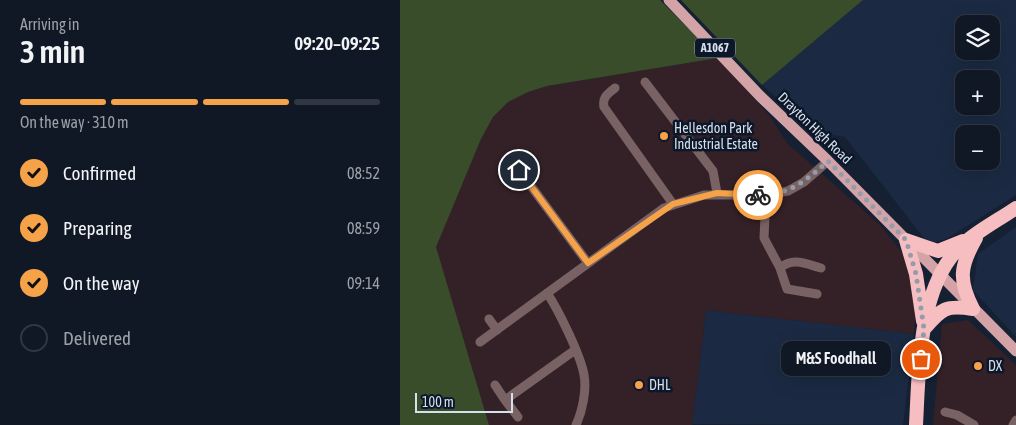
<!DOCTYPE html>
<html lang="en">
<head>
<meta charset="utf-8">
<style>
  body { margin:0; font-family:"Asap Condensed",sans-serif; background:#19212e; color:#f1f3f6; height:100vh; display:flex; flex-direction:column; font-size:19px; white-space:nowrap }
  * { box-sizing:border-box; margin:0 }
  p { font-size:16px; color:#9ca0a7 }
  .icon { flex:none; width:28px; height:28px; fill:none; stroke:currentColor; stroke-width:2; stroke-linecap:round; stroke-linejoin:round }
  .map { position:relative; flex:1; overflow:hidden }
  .details { display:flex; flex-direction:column; background:#101826; width:400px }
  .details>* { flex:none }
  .tools { position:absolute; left:555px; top:15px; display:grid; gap:10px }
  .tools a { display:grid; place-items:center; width:45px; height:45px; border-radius:10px; background:#101826; box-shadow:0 5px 20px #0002,0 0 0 1px #303743; font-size:25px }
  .scale { position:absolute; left:15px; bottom:12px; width:98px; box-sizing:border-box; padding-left:5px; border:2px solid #d6dfec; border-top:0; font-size:14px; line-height:18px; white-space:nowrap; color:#d6dfec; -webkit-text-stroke:4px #0c1729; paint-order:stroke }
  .pin { position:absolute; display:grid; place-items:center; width:42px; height:42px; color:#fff; margin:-21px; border:2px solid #fff; border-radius:50%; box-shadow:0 1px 5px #0007 }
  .courier { position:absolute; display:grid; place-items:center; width:50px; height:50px; margin:-25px; border:4px solid #f6a248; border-radius:50%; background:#fff; color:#222; box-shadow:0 1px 6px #0007 }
  .bubble { position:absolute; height:35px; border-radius:10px; background:#101826; box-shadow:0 5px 20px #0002,0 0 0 1px #303743; font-size:16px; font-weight:600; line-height:35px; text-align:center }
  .headline em { font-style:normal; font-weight:600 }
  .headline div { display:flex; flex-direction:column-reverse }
  .headline { display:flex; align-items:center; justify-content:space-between; height:85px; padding:0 20px }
  h1 { font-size:32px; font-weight:600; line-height:38px }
  .bar { display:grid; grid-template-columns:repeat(4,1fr); gap:8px 5px; align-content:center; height:60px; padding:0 20px }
  .bar i { height:6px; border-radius:4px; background:#303743 }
  .bar .selected { background:#f6a248 }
  .bar p { grid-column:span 4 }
  ol { padding:0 20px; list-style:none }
  li { display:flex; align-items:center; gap:15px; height:55px }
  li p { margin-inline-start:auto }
  li .icon { padding:5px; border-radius:50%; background:#f6a248; color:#111; stroke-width:4 }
  li:last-child { color:#9ca0a7 }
  li i { width:28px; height:28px; border:2px solid #303743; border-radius:50% }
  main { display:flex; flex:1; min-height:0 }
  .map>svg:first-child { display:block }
</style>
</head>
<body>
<main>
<section class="details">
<div class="headline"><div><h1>3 min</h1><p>Arriving in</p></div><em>09:20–09:25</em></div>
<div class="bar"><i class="selected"></i><i class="selected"></i><i class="selected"></i><i></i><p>On the way · 310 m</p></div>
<ol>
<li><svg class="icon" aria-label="check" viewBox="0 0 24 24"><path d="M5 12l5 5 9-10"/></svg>Confirmed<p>08:52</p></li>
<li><svg class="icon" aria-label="check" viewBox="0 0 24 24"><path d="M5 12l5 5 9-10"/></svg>Preparing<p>08:59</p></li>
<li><svg class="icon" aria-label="check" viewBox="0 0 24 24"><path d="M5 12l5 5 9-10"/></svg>On the way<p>09:14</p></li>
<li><i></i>Delivered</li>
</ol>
</section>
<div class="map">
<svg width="616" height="425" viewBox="0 0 616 425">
  <rect width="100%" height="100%" fill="#152033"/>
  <!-- built -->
  <path fill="#1b2a42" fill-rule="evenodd" d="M 463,0 L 616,0 L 616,195 L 548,238 L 535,242 L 524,238 L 445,137 L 417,132 L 362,85 ZM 564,24 L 591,24 L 591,51 L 564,51 ZM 564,79 L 591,79 L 591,106 L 564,106 ZM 564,134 L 591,134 L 591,161 L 564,161 Z
    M 616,227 L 616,337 L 573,290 L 578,254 Z
    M 306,310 L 514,334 L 503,425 L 292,424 Z"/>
  <!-- industrial -->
  <path fill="#342127" d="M 318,58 L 369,115 L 387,143 L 480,225 L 504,255 L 511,270 L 516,302 L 514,334 L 306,310 L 292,425 L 89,425 L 35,247 L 81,139 L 93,117 L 108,102 L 128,92 L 147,86 Z
    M 568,320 L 616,365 L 616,425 L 533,425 L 542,324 Z"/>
  <!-- green -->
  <path fill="#3a4d2b" d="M 0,0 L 260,0 L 318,58 L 147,86 L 128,92 L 108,102 L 93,117 L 81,139 L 36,247 L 89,425 L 0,425 Z
    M 281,0 L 463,0 L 362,85 Z"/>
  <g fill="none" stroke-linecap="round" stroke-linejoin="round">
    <!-- minor -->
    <path stroke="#796263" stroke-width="9" d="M 245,82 L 313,171 L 317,193
      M 215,88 C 208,94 202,97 204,107 L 273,204
      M 113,161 L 125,178
      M 114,186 L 125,178 L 188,263
      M 366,195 L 364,238 L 380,268 L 387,289 L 417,294
      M 380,268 C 393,257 406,264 421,268
      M 147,293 C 158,309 181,356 184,375 C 187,390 182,412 176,425
      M 89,319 L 97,330
      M 80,342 L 264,208 L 304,195 L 366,195 L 388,191 L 404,182 L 428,161
      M 95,385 L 105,400
      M 545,412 L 557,415 L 574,425
      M 118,417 L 105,400 L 175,350
      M 613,425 L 616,420"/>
    <!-- major -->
    <path stroke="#d3a3a7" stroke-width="11" d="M 269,0 L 360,96 L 428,161 L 616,351"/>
    <!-- highway -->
    <path stroke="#f7bec2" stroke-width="14" d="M 573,309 C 558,280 560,266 576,238
      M 523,321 L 516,274 L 506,240 L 538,251 L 563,241
      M 525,328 C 542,308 546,305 573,309
      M 516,425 C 519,371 518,292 557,250 C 573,233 597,221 616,208"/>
  </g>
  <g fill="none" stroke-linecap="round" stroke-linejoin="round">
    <!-- done -->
    <path stroke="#929cab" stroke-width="5" stroke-dasharray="0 9" d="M 358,195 C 388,196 407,180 428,161 L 506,240 L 516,274 L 524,329 L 521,359"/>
    <!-- route -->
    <path stroke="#f6a248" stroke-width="6" d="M 119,170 L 188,263 L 273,204 L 317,193 L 358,195"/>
  </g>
  <!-- markers -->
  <g fill="#f6a248" stroke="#0c1729" stroke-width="2">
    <circle cx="264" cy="136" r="5"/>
    <circle cx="578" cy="366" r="5"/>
    <circle cx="239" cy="385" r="5"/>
  </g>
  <g text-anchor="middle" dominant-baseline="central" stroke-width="5" stroke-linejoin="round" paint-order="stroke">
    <!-- shield labels -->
    <rect fill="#0c1729" stroke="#99a3b2" stroke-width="1" x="295" y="38.5" width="40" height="19" rx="4"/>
    <g font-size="12" font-weight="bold" fill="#d6dfec">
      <text x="315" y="48">A1067</text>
    </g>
    <!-- poi labels -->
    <g font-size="14" fill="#d6dfec" stroke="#0c1729" text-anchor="start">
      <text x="274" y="128">Hellesdon Park<tspan x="274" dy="16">Industrial Estate</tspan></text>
      <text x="588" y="366">DX</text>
      <text x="249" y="385">DHL</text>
    </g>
    <!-- street labels -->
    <g font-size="14" fill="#d6dfec" stroke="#0c1729">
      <text transform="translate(415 128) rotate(44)">Drayton High Road</text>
    </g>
  </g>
</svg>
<div class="tools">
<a><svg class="icon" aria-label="layers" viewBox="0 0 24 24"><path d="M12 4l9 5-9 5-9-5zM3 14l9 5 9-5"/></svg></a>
<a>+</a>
<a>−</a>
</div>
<div class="scale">100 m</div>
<div class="pin" style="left:521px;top:359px;background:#ea580c"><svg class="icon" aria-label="bag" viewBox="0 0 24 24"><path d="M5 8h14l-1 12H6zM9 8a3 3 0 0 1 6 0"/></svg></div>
<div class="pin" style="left:119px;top:170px;background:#1f2937"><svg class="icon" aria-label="home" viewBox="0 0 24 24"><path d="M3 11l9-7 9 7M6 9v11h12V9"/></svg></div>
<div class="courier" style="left:358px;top:195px"><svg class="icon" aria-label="bike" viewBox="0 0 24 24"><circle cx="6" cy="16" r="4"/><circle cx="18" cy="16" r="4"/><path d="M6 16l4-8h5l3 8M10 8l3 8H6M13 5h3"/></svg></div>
<div class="bubble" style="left:381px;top:341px;width:110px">M&amp;S Foodhall</div>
</div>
</main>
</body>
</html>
